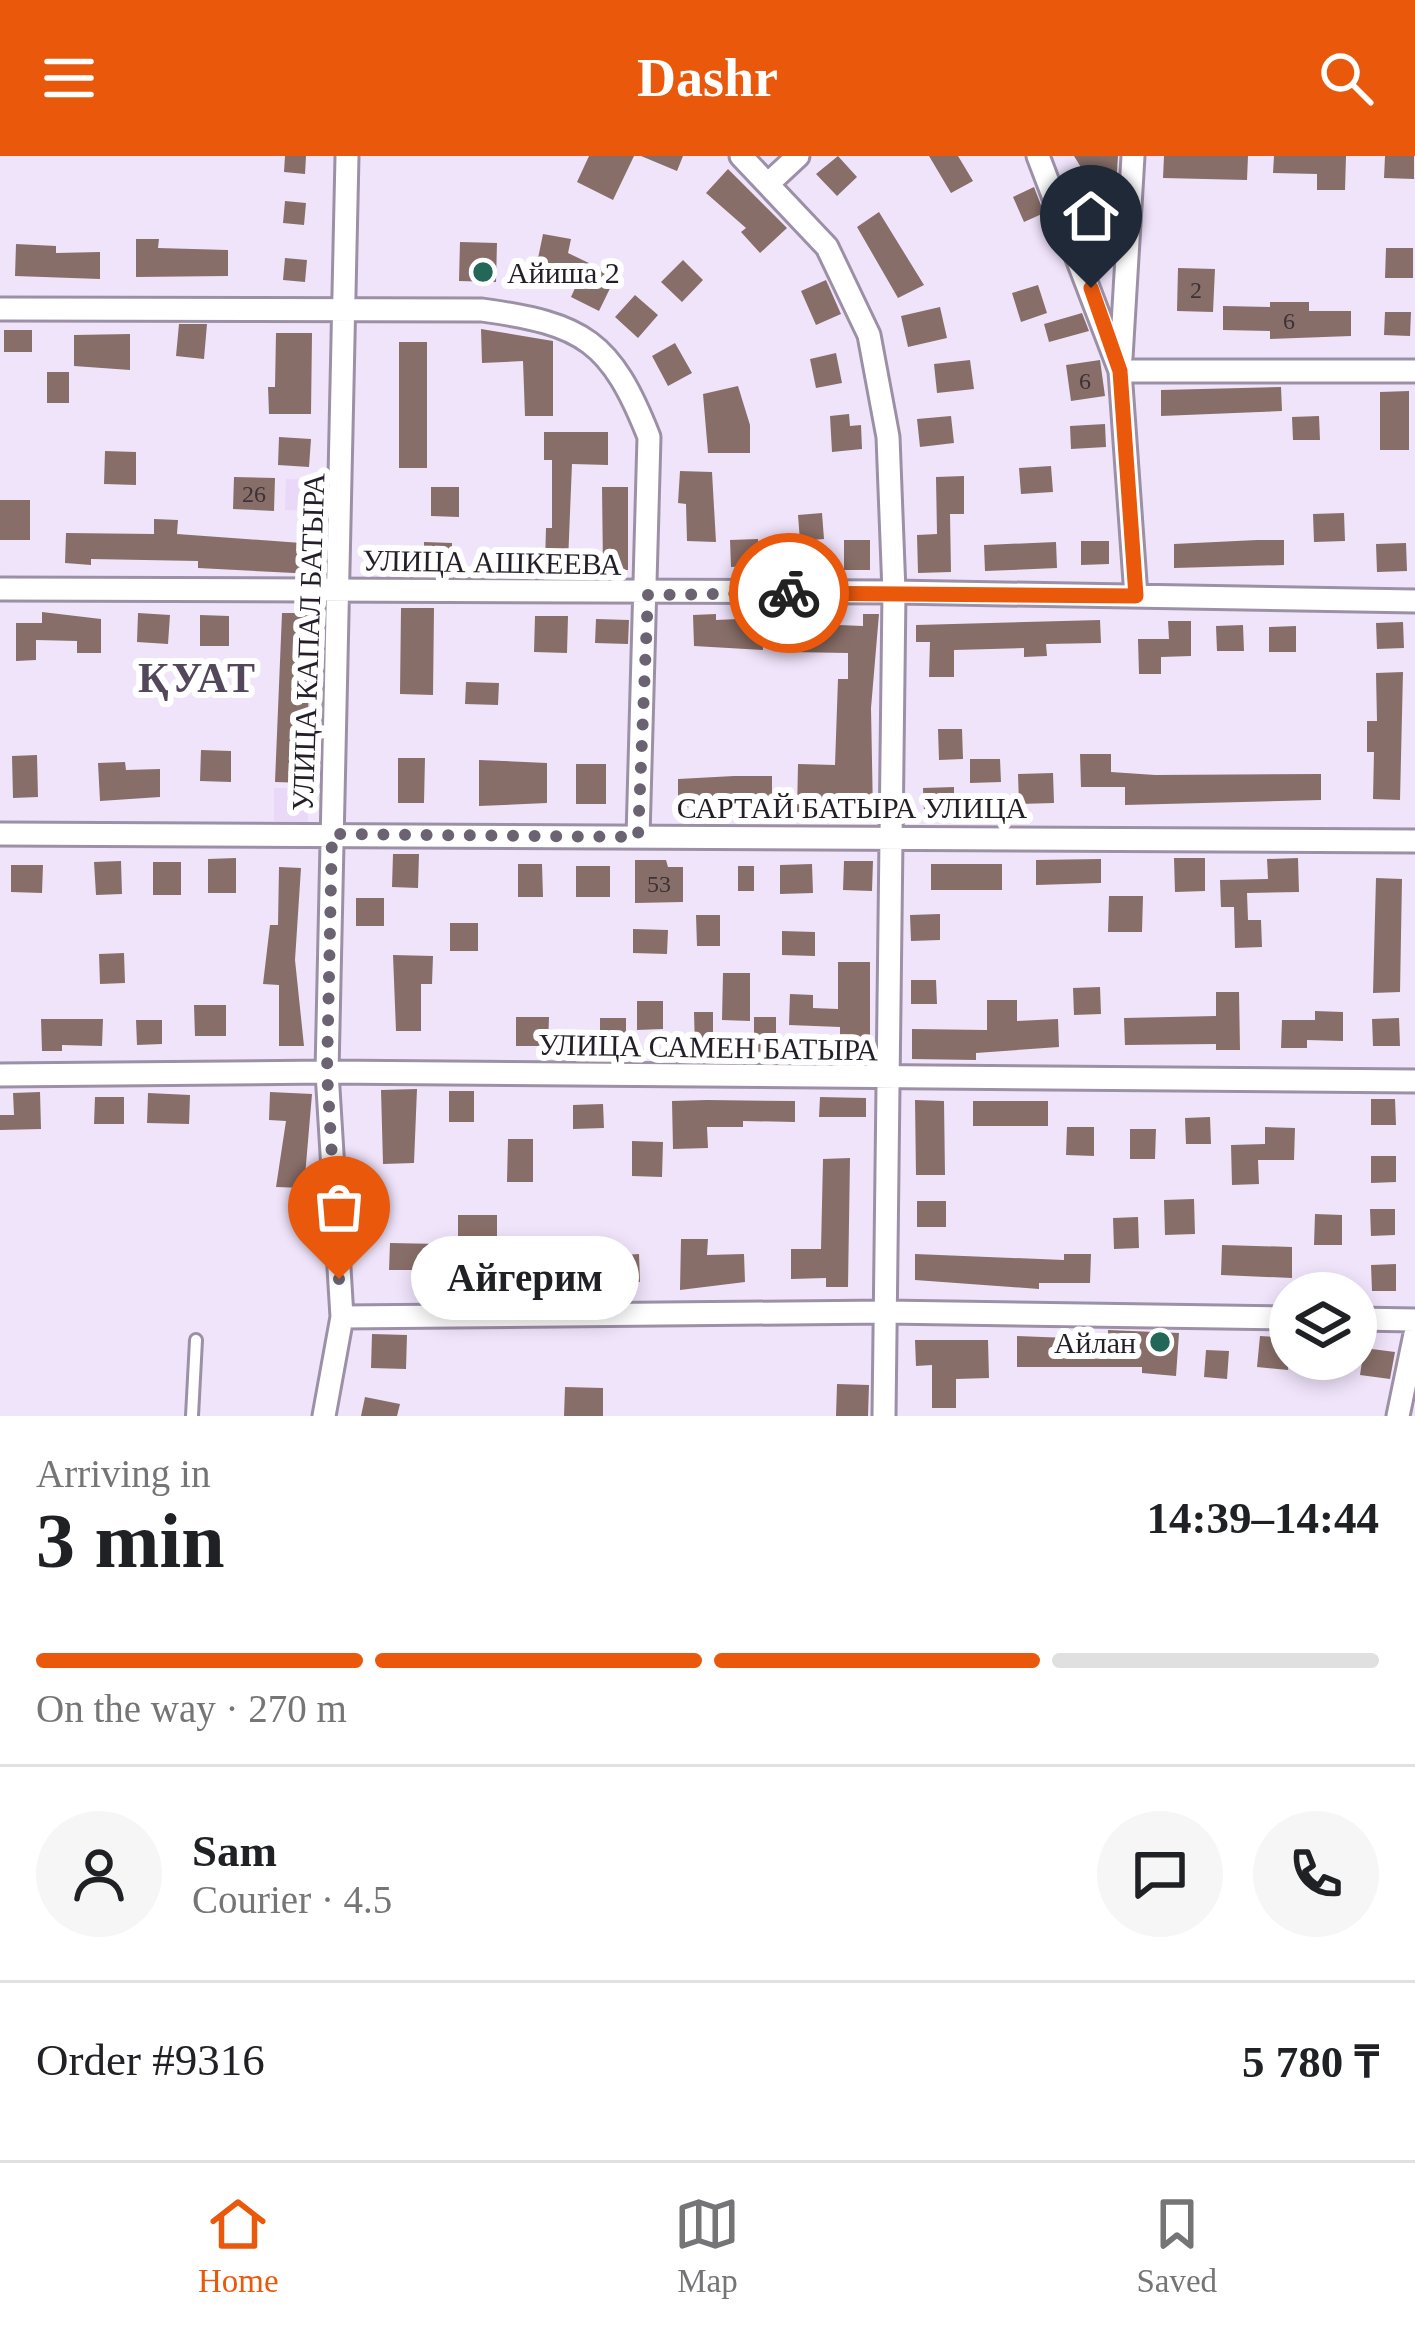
<!DOCTYPE html>
<html lang="en">
<head>
<meta charset="utf-8">
<style>
  body { margin:0; font-family:Georgia,serif; background:#f6f6f6; color:#202124; height:100vh; display:flex; flex-direction:column; font-size:45px; white-space:nowrap }
  * { box-sizing:border-box; margin:0 }
  p { font-size:39px; color:#757577 }
  .icon { flex:none; width:66px; height:66px; fill:none; stroke:currentColor; stroke-width:2; stroke-linecap:round; stroke-linejoin:round }
  .map { position:relative; height:1260px; overflow:hidden }
  .side { display:flex; flex-direction:column; background:#fff; flex:1 }
  .side>* { flex:none }
  .buttons { position:absolute; left:1269px; top:1116px; display:grid; gap:24px }
  .buttons a { display:grid; place-items:center; width:108px; height:108px; border-radius:50%; background:#fff; box-shadow:0 6px 18px #0003; font-size:60px }
  .pin { position:absolute; display:grid; place-items:center; width:102px; height:102px; color:#fff; margin:-123px -51px; border-radius:50% 50% 50% 0; rotate:-45deg; box-shadow:0 0 12px #0007 }
  .pin .icon { rotate:45deg }
  .courier { position:absolute; display:grid; place-items:center; width:120px; height:120px; margin:-60px; border:9px solid #ea580c; border-radius:50%; background:#fff; color:#222; box-shadow:0 3px 15px #0007 }
  .bubble { position:absolute; height:84px; border-radius:42px; background:#fff; box-shadow:0 6px 18px #0003; font-size:39px; font-weight:700; line-height:84px; text-align:center }
  .summary em { font-style:normal; font-weight:700 }
  .summary div { display:flex; flex-direction:column-reverse }
  .summary { display:flex; align-items:center; justify-content:space-between; height:204px; padding:0 36px }
  h1 { font-size:78px; font-weight:700; line-height:90px }
  .bar { display:grid; grid-template-columns:repeat(4,1fr); gap:18px 12px; align-content:center; height:144px; padding:0 36px }
  .bar i { height:15px; border-radius:9px; background:#e0e0e0 }
  .bar .on { background:#ea580c }
  .bar p { grid-column:span 4 }
  .line { display:flex; align-items:center; gap:30px; padding:0 36px; border-top:3px solid #e0e0e0 }
  .line div { flex:1 }
  .round { display:grid; place-items:center; flex:none; width:126px; height:126px; border-radius:63px; background:#f6f6f6 }
  header { display:flex; justify-content:space-between; align-items:center; height:156px; padding:0 36px; background:#ea580c; color:#fff; font-size:54px; font-weight:700 }
  .tab-bar { display:flex; justify-content:space-around; align-items:center; height:168px; border-top:3px solid #e0e0e0; background:#fff; font-size:33px; color:#757577 }
  .tab-bar a { display:grid; justify-items:center; gap:6px }
  .tab-bar .on { color:#ea580c }
  .map>svg:first-child { display:block }
</style>
</head>
<body>
<header><svg class="icon" aria-label="menu" viewBox="0 0 24 24"><path d="M4 6h16M4 12h16M4 18h16"/></svg>Dashr<svg class="icon" aria-label="search" viewBox="0 0 24 24"><circle cx="10" cy="10" r="6"/><path d="M15 15l6 6"/></svg></header>
<div class="map">
<svg width="1415" height="1260" viewBox="0 0 1415 1260">
  <rect width="100%" height="100%" fill="#f0e4fb"/>
  <!-- built -->
  <path fill="#e9d8f7" d="M 286,323 L 317,324 L 316,355 L 285,354 Z
    M 274,632 L 309,632 L 308,666 L 274,665 Z"/>
  <!-- building -->
  <path fill="#886e68" d="M 285,0 L 306,0 L 305,18 L 284,16 Z
    M 589,0 L 634,0 L 613,44 L 577,26 Z
    M 641,0 L 683,0 L 677,15 Z
    M 838,0 L 857,21 L 837,40 L 816,18 Z
    M 929,0 L 958,0 L 973,25 L 951,37 Z
    M 1074,0 L 1118,0 L 1115,47 L 1090,46 L 1090,26 Z
    M 1164,0 L 1248,0 L 1247,24 L 1163,22 Z
    M 1274,0 L 1346,0 L 1345,34 L 1317,34 L 1317,18 L 1273,17 Z
    M 1385,0 L 1414,0 L 1414,23 L 1384,22 Z
    M 728,13 L 787,72 L 760,97 L 741,76 L 746,72 L 706,37 Z
    M 1034,31 L 1044,57 L 1024,66 L 1013,41 Z
    M 285,45 L 306,47 L 304,69 L 283,67 Z
    M 879,56 L 924,129 L 898,142 L 857,71 Z
    M 543,78 L 571,83 L 568,97 L 616,120 L 599,155 L 571,141 L 580,121 L 536,112 Z
    M 136,83 L 159,83 L 158,92 L 228,94 L 228,120 L 136,121 Z
    M 460,86 L 497,87 L 496,126 L 459,125 Z
    M 16,88 L 56,90 L 56,97 L 100,96 L 100,123 L 15,120 Z
    M 1386,92 L 1413,92 L 1413,122 L 1385,122 Z
    M 285,102 L 307,104 L 305,126 L 283,124 Z
    M 683,104 L 703,124 L 682,146 L 661,126 Z
    M 1178,112 L 1215,113 L 1213,156 L 1177,155 Z
    M 826,124 L 841,158 L 816,169 L 801,135 Z
    M 1038,129 L 1047,157 L 1021,166 L 1012,137 Z
    M 635,139 L 658,159 L 638,182 L 615,161 Z
    M 1270,146 L 1309,146 L 1309,155 L 1351,155 L 1351,180 L 1270,183 L 1270,175 L 1223,174 L 1223,150 L 1270,151 Z
    M 940,151 L 947,182 L 908,191 L 901,160 Z
    M 1385,156 L 1411,156 L 1410,180 L 1384,179 Z
    M 1082,157 L 1089,175 L 1049,186 L 1044,168 Z
    M 179,168 L 207,168 L 204,203 L 176,200 Z
    M 481,173 L 553,185 L 553,260 L 525,260 L 523,205 L 482,207 Z
    M 4,174 L 32,174 L 32,196 L 4,196 Z
    M 276,177 L 312,177 L 311,258 L 269,258 L 268,231 L 275,231 Z
    M 130,178 L 130,214 L 74,210 L 74,179 Z
    M 399,186 L 427,186 L 427,312 L 399,312 Z
    M 675,187 L 692,217 L 668,230 L 652,200 Z
    M 836,197 L 842,227 L 816,232 L 810,203 Z
    M 970,204 L 974,233 L 937,237 L 934,208 Z
    M 1100,204 L 1105,240 L 1071,245 L 1066,209 Z
    M 47,216 L 69,216 L 69,247 L 47,247 Z
    M 738,230 L 750,269 L 750,297 L 708,297 L 703,238 Z
    M 1281,231 L 1282,255 L 1161,260 L 1161,234 Z
    M 1409,235 L 1409,294 L 1380,294 L 1380,236 Z
    M 849,258 L 850,270 L 861,269 L 862,293 L 832,296 L 830,260 Z
    M 951,260 L 954,287 L 920,291 L 917,263 Z
    M 1319,260 L 1320,284 L 1293,284 L 1292,261 Z
    M 1105,268 L 1106,291 L 1071,293 L 1070,270 Z
    M 544,276 L 608,276 L 608,309 L 572,308 L 568,406 L 545,406 L 546,372 L 552,372 L 552,304 L 544,304 Z
    M 279,281 L 311,283 L 309,311 L 278,309 Z
    M 105,295 L 136,296 L 136,329 L 104,328 Z
    M 1051,310 L 1053,336 L 1021,338 L 1019,312 Z
    M 680,315 L 712,316 L 716,386 L 687,385 L 686,348 L 678,347 Z
    M 964,320 L 964,358 L 950,358 L 951,416 L 918,417 L 917,379 L 937,378 L 936,321 Z
    M 234,321 L 275,322 L 274,355 L 233,353 Z
    M 431,331 L 459,331 L 459,361 L 431,360 Z
    M 602,331 L 628,331 L 628,414 L 603,414 Z
    M 0,344 L 30,344 L 30,384 L 0,384 Z
    M 822,357 L 824,383 L 800,385 L 798,359 Z
    M 1344,357 L 1345,385 L 1314,386 L 1313,358 Z
    M 154,363 L 178,364 L 177,378 L 315,388 L 314,418 L 198,412 L 198,405 L 91,403 L 91,409 L 65,407 L 66,377 L 154,378 Z
    M 758,383 L 759,410 L 731,411 L 730,384 Z
    M 844,384 L 870,384 L 870,414 L 844,414 Z
    M 1257,384 L 1284,384 L 1284,409 L 1174,412 L 1174,388 Z
    M 1081,385 L 1109,385 L 1109,408 L 1081,409 Z
    M 424,386 L 452,387 L 452,416 L 424,416 Z
    M 1056,386 L 1057,412 L 985,415 L 984,389 Z
    M 1406,387 L 1407,415 L 1377,416 L 1376,388 Z
    M 401,452 L 434,452 L 433,539 L 400,538 Z
    M 42,456 L 101,463 L 101,497 L 77,497 L 77,485 L 36,484 L 36,504 L 16,505 L 16,467 L 42,467 Z
    M 138,457 L 170,459 L 168,488 L 137,486 Z
    M 282,457 L 310,457 L 307,627 L 275,626 Z
    M 716,458 L 716,464 L 761,462 L 763,494 L 694,490 L 693,459 Z
    M 863,458 L 879,458 L 871,552 L 873,658 L 797,656 L 798,608 L 835,609 L 838,523 L 848,523 L 848,497 L 789,496 L 789,467 L 863,470 Z
    M 200,459 L 229,460 L 229,490 L 200,490 Z
    M 535,460 L 568,460 L 567,497 L 534,496 Z
    M 596,463 L 629,464 L 628,488 L 595,487 Z
    M 1100,464 L 1101,487 L 1046,488 L 1047,500 L 1024,501 L 1024,492 L 954,494 L 954,521 L 929,521 L 930,486 L 916,486 L 916,469 Z
    M 1168,465 L 1191,465 L 1191,500 L 1161,501 L 1161,518 L 1139,518 L 1138,483 L 1169,483 Z
    M 1403,466 L 1404,492 L 1377,493 L 1376,467 Z
    M 1243,469 L 1244,495 L 1217,495 L 1216,470 Z
    M 1296,470 L 1296,496 L 1269,496 L 1269,471 Z
    M 1403,516 L 1400,644 L 1373,643 L 1374,596 L 1367,596 L 1367,565 L 1377,565 L 1376,517 Z
    M 466,526 L 499,527 L 498,549 L 465,548 Z
    M 938,573 L 962,573 L 963,603 L 939,604 Z
    M 201,594 L 231,595 L 231,626 L 200,625 Z
    M 1080,598 L 1111,598 L 1111,616 L 1155,619 L 1321,618 L 1321,644 L 1125,649 L 1125,631 L 1081,631 Z
    M 37,599 L 38,641 L 13,642 L 12,600 Z
    M 398,602 L 425,602 L 424,647 L 398,647 Z
    M 970,603 L 1000,603 L 1001,626 L 970,627 Z
    M 479,604 L 547,607 L 547,647 L 479,650 Z
    M 125,606 L 126,614 L 160,613 L 160,641 L 100,645 L 98,607 Z
    M 576,608 L 606,608 L 606,648 L 576,648 Z
    M 1053,617 L 1054,647 L 1019,648 L 1018,618 Z
    M 734,620 L 772,620 L 772,654 L 678,651 L 678,623 Z
    M 954,631 L 954,655 L 924,655 L 923,632 Z
    M 393,698 L 419,698 L 418,732 L 392,731 Z
    M 236,702 L 236,737 L 208,737 L 208,703 Z
    M 1174,702 L 1205,702 L 1205,735 L 1175,736 Z
    M 1298,702 L 1299,736 L 1247,737 L 1248,764 L 1261,764 L 1262,791 L 1235,792 L 1234,751 L 1221,751 L 1220,724 L 1268,723 L 1267,703 Z
    M 1101,703 L 1101,727 L 1036,729 L 1036,704 Z
    M 635,704 L 666,704 L 668,711 L 683,711 L 683,746 L 635,747 Z
    M 121,705 L 122,738 L 96,739 L 94,706 Z
    M 844,705 L 873,705 L 872,735 L 843,734 Z
    M 153,706 L 181,706 L 181,739 L 153,739 Z
    M 518,708 L 542,708 L 543,741 L 518,741 Z
    M 812,708 L 813,737 L 780,738 L 780,709 Z
    M 931,708 L 1002,708 L 1002,734 L 931,734 Z
    M 11,709 L 43,709 L 42,737 L 11,736 Z
    M 576,710 L 610,710 L 610,741 L 576,741 Z
    M 738,710 L 754,710 L 754,735 L 738,735 Z
    M 279,711 L 301,712 L 295,804 L 304,890 L 279,890 L 279,829 L 263,828 L 270,769 L 278,769 Z
    M 1376,722 L 1402,723 L 1400,836 L 1373,837 Z
    M 1109,740 L 1143,740 L 1142,776 L 1108,776 Z
    M 356,742 L 384,742 L 384,770 L 356,770 Z
    M 940,758 L 940,784 L 911,785 L 910,759 Z
    M 696,759 L 720,759 L 720,790 L 697,790 Z
    M 450,767 L 478,767 L 478,795 L 450,795 Z
    M 633,773 L 668,774 L 667,798 L 633,797 Z
    M 782,775 L 815,776 L 815,800 L 782,799 Z
    M 124,797 L 125,827 L 100,828 L 99,798 Z
    M 393,799 L 433,800 L 432,828 L 421,828 L 421,875 L 396,875 Z
    M 838,806 L 870,806 L 870,897 L 840,897 L 840,871 L 789,869 L 790,838 L 813,839 L 813,852 L 838,853 Z
    M 723,817 L 750,817 L 750,865 L 722,864 Z
    M 911,824 L 936,824 L 937,848 L 911,848 Z
    M 1100,831 L 1101,858 L 1074,859 L 1073,832 Z
    M 1216,836 L 1239,836 L 1240,894 L 1216,894 L 1216,888 L 1125,889 L 1124,862 L 1216,860 Z
    M 987,844 L 1017,844 L 1017,865 L 1058,863 L 1059,891 L 976,897 L 976,904 L 912,903 L 912,873 L 987,874 Z
    M 637,845 L 663,845 L 663,873 L 637,874 Z
    M 194,849 L 226,849 L 226,880 L 195,880 Z
    M 1315,855 L 1343,856 L 1343,885 L 1307,884 L 1307,892 L 1281,892 L 1282,864 L 1315,864 Z
    M 694,856 L 713,856 L 713,894 L 695,894 Z
    M 516,861 L 549,861 L 548,890 L 516,890 Z
    M 754,861 L 776,861 L 776,895 L 754,896 Z
    M 600,862 L 626,862 L 626,893 L 600,893 Z
    M 1399,862 L 1400,890 L 1373,890 L 1372,863 Z
    M 41,863 L 103,863 L 102,890 L 62,889 L 62,895 L 42,895 Z
    M 136,864 L 162,864 L 162,888 L 137,889 Z
    M 417,933 L 414,1007 L 383,1008 L 381,934 Z
    M 449,935 L 474,935 L 474,966 L 449,966 Z
    M 40,936 L 41,973 L 0,974 L 0,959 L 14,959 L 13,937 Z
    M 270,936 L 312,938 L 304,1032 L 276,1031 L 286,965 L 269,964 Z
    M 148,937 L 190,939 L 189,968 L 147,967 Z
    M 95,941 L 124,941 L 124,968 L 94,968 Z
    M 820,941 L 866,942 L 866,961 L 819,961 Z
    M 1371,943 L 1395,943 L 1396,969 L 1371,969 Z
    M 707,944 L 795,945 L 795,966 L 743,965 L 743,971 L 707,971 L 708,992 L 673,993 L 672,945 Z
    M 915,944 L 944,945 L 945,1019 L 916,1019 Z
    M 973,945 L 1048,945 L 1048,970 L 973,970 Z
    M 603,948 L 604,972 L 573,973 L 573,949 Z
    M 1210,961 L 1211,988 L 1186,988 L 1185,962 Z
    M 1067,971 L 1094,971 L 1094,1000 L 1066,999 Z
    M 1265,971 L 1295,972 L 1294,1004 L 1258,1004 L 1259,1028 L 1232,1029 L 1231,989 L 1265,988 Z
    M 1130,973 L 1156,973 L 1155,1003 L 1130,1003 Z
    M 508,983 L 533,983 L 533,1026 L 507,1026 Z
    M 632,985 L 663,986 L 662,1021 L 632,1020 Z
    M 1371,1000 L 1396,1000 L 1396,1026 L 1371,1027 Z
    M 850,1002 L 848,1131 L 826,1131 L 826,1122 L 791,1123 L 791,1093 L 821,1093 L 823,1003 Z
    M 1194,1043 L 1195,1078 L 1165,1079 L 1164,1044 Z
    M 917,1045 L 946,1045 L 946,1071 L 917,1071 Z
    M 1370,1053 L 1395,1053 L 1395,1079 L 1371,1080 Z
    M 1315,1058 L 1342,1059 L 1342,1089 L 1314,1089 Z
    M 458,1059 L 497,1059 L 497,1082 L 458,1083 Z
    M 1138,1061 L 1139,1092 L 1114,1093 L 1113,1062 Z
    M 681,1083 L 708,1083 L 707,1099 L 744,1098 L 745,1126 L 680,1134 Z
    M 563,1084 L 608,1084 L 608,1100 L 639,1098 L 640,1126 L 608,1128 L 608,1139 L 589,1139 L 589,1115 L 563,1115 Z
    M 390,1087 L 441,1088 L 440,1114 L 389,1114 Z
    M 1222,1089 L 1292,1091 L 1292,1122 L 1221,1119 Z
    M 510,1091 L 537,1091 L 537,1129 L 510,1129 Z
    M 915,1098 L 1064,1104 L 1064,1098 L 1091,1098 L 1090,1127 L 1039,1127 L 1039,1133 L 915,1124 Z
    M 1396,1108 L 1396,1135 L 1372,1135 L 1371,1109 Z
    M 1108,1174 L 1179,1177 L 1176,1220 L 1142,1217 L 1142,1211 L 1017,1211 L 1017,1180 L 1068,1182 L 1108,1179 Z
    M 372,1178 L 407,1179 L 406,1213 L 371,1212 Z
    M 1260,1180 L 1290,1182 L 1288,1214 L 1257,1211 Z
    M 915,1184 L 988,1184 L 989,1222 L 956,1223 L 956,1252 L 932,1252 L 932,1209 L 916,1210 Z
    M 1364,1192 L 1395,1196 L 1390,1223 L 1360,1219 Z
    M 1206,1194 L 1229,1195 L 1227,1223 L 1204,1221 Z
    M 837,1228 L 869,1229 L 868,1260 L 836,1260 Z
    M 565,1231 L 603,1232 L 603,1260 L 564,1260 Z
    M 365,1241 L 400,1248 L 397,1260 L 361,1260 Z"/>
  <g fill="none" stroke-linecap="round" stroke-linejoin="round">
    <!-- lane casing -->
    <g stroke="#9c90a6" stroke-width="16">
      <path id="lane" d="M 192,1260 L 196,1184"/>
    </g>
    <!-- street casing -->
    <g stroke="#9c90a6" stroke-width="27">
      <path id="street" d="M 741,0 L 827,91 L 869,179 L 888,281 L 894,436 L 884,1260
        M 1038,0 L 1120,215 L 1136,440
        M 770,26 L 798,0
        M 0,153 L 482,154 C 584,168 611,185 649,281 L 638,681
        M 1121,202 L 1133,0
        M 1120,215 L 1415,215
        M 0,433 L 894,436 L 1415,445
        M 0,678 L 1415,685
        M 0,919 L 327,916 L 1415,925
        M 342,1161 L 886,1156 L 1290,1162
        M 1356,1163 L 1415,1164
        M 324,1260 L 342,1161 L 327,916 L 347,0
        M 1398,1260 L 1415,1178"/>
    </g>
    <!-- lane -->
    <use href="#lane" stroke="#fff" stroke-width="10"/>
    <!-- street -->
    <use href="#street" stroke="#fff" stroke-width="21"/>
  </g>
  <g fill="none" stroke-linecap="round" stroke-linejoin="round">
    <!-- done -->
    <path stroke="#6b6371" stroke-width="12" stroke-dasharray="0 21.6" d="M 339,1123 L 327,916 L 332,678 L 638,681 L 648,439 L 789,437"/>
    <!-- route -->
    <path stroke="#ea580c" stroke-width="15" d="M 789,437 L 1136,440 L 1120,215 L 1091,132"/>
  </g>
  <!-- markers -->
  <g fill="#236758" stroke="#fff" stroke-width="4.5">
    <circle cx="483" cy="116" r="12"/>
    <circle cx="1160" cy="1186" r="12"/>
  </g>
  <g text-anchor="middle" dominant-baseline="central" stroke-width="12" stroke-linejoin="round" paint-order="stroke">
    <!-- number labels -->
    <g font-size="24" fill="#3c3237">
      <text x="1196" y="134">2</text>
      <text x="1289" y="165">6</text>
      <text x="1085" y="225">6</text>
      <text x="254" y="338">26</text>
      <text x="659" y="728">53</text>
    </g>
    <!-- poi labels -->
    <g font-size="30" fill="#231e27" stroke="#fff" text-anchor="start">
      <text x="507" y="116">Айиша 2</text>
      <text x="1136" y="1186" text-anchor="end">Айлан</text>
    </g>
    <!-- street labels -->
    <g font-size="30" fill="#231e27" stroke="#fff">
      <text transform="translate(492 406) rotate(1)">УЛИЦА АШКЕЕВА</text>
      <text transform="translate(308 486) rotate(-88)">УЛИЦА КАПАЛ БАТЫРА</text>
      <text x="852" y="651">САРТАЙ БАТЫРА УЛИЦА</text>
      <text transform="translate(708 891) rotate(1)">УЛИЦА САМЕН БАТЫРА</text>
    </g>
    <!-- district labels -->
    <g font-size="42" font-weight="bold" letter-spacing="3" fill="#52475b" stroke="#fff">
      <text x="198" y="522">ҚУАТ</text>
    </g>
  </g>
</svg>
<div class="buttons">
<a><svg class="icon" aria-label="layers" viewBox="0 0 24 24"><path d="M12 4l9 5-9 5-9-5zM3 14l9 5 9-5"/></svg></a>
</div>
<div class="pin" style="left:339px;top:1123px;background:#ea580c"><svg class="icon" aria-label="bag" viewBox="0 0 24 24"><path d="M5 8h14l-1 12H6zM9 8a3 3 0 0 1 6 0"/></svg></div>
<div class="pin" style="left:1091px;top:132px;background:#1f2937"><svg class="icon" aria-label="home" viewBox="0 0 24 24"><path d="M3 11l9-7 9 7M6 9v11h12V9"/></svg></div>
<div class="courier" style="left:789px;top:437px"><svg class="icon" aria-label="bike" viewBox="0 0 24 24"><circle cx="6" cy="16" r="4"/><circle cx="18" cy="16" r="4"/><path d="M6 16l4-8h5l3 8M10 8l3 8H6M13 5h3"/></svg></div>
<div class="bubble" style="left:411px;top:1080px;width:228px">Айгерим</div>
</div>
<section class="side">
<div class="summary"><div><h1>3 min</h1><p>Arriving in</p></div><em>14:39–14:44</em></div>
<div class="bar"><i class="on"></i><i class="on"></i><i class="on"></i><i></i><p>On the way · 270 m</p></div>
<div class="line" style="height:216px"><a class="round"><svg class="icon" aria-label="person" viewBox="0 0 24 24"><circle cx="12" cy="8" r="4"/><path d="M4 21q1-7 8-7t8 7"/></svg></a><div><b>Sam</b><p>Courier · 4.5</p></div><a class="round"><svg class="icon" aria-label="chat" viewBox="0 0 24 24"><path d="M4 5h16v11H9l-5 4z"/></svg></a><a class="round"><svg class="icon" aria-label="phone" viewBox="0 0 24 24"><path d="M5 4h4l2 5-3 2q2 4 5 5l2-3 5 2v4C11 20 4 13 5 4z"/></svg></a></div>
<div class="line" style="height:156px"><div>Order #9316</div><b>5 780 ₸</b></div>
</section>
<nav class="tab-bar">
<a class="on"><svg class="icon" aria-label="home" viewBox="0 0 24 24"><path d="M3 11l9-7 9 7M6 9v11h12V9"/></svg>Home</a>
<a><svg class="icon" aria-label="map" viewBox="0 0 24 24"><path d="M3 6l6-2 6 2 6-2v14l-6 2-6-2-6 2zM9 4v14M15 6v14"/></svg>Map</a>
<a><svg class="icon" aria-label="saved" viewBox="0 0 24 24"><path d="M7 4h10v16l-5-4-5 4z"/></svg>Saved</a>
</nav>
</body>
</html>
